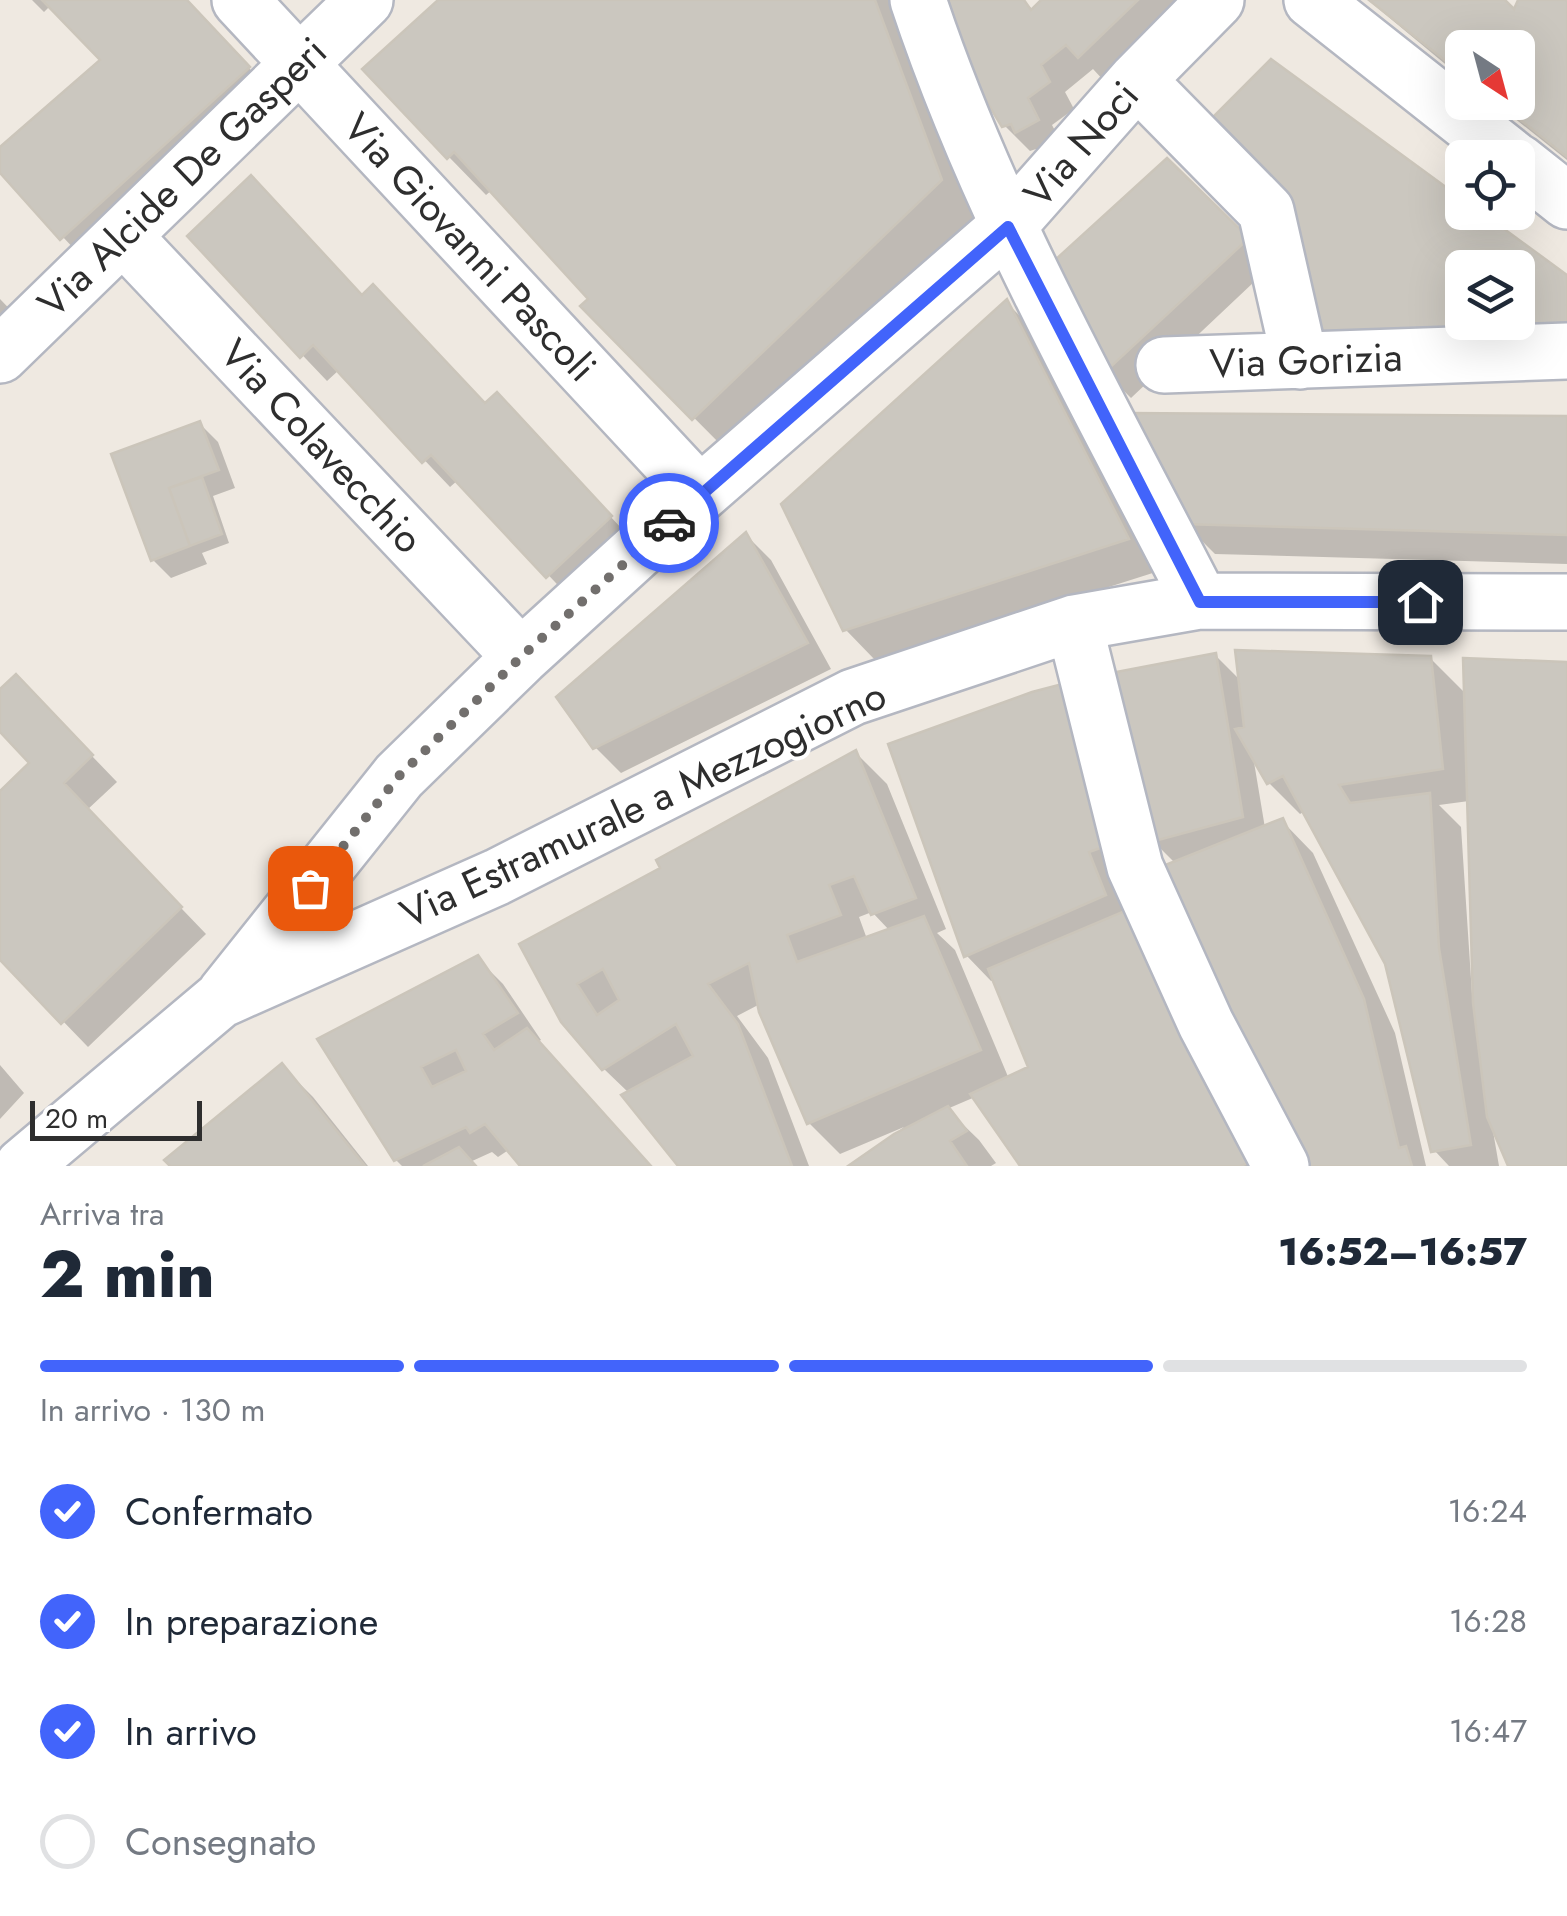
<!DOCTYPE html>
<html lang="it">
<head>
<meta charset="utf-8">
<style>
  body { margin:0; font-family:Jost,sans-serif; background:#f2f2f3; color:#1f2937; height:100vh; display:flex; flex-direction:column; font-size:38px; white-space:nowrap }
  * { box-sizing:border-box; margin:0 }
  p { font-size:32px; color:#747a83 }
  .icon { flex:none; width:55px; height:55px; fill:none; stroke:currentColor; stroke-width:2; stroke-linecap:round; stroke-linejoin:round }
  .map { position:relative; height:1166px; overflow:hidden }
  .side { display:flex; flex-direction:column; background:#fff; flex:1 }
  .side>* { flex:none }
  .needle { width:65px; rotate:144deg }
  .buttons { position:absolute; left:1445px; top:30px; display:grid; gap:20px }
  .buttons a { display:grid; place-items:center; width:90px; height:90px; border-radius:15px; background:#fff; box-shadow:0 10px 40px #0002; font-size:50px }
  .scale { position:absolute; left:30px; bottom:25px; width:172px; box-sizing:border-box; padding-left:10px; border:5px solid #2e2e2e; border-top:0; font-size:28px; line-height:35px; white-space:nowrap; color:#2e2e2e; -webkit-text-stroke:8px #fff; paint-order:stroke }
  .pin { position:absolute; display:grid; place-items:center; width:85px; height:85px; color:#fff; margin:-42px; border-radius:20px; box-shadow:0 5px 15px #0006 }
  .courier { position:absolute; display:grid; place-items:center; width:100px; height:100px; margin:-50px; border:8px solid #4264fb; border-radius:50%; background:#fff; color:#222; box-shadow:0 2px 12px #0007 }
  .head em { font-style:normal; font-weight:800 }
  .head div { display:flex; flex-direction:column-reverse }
  .head { display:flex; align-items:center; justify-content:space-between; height:170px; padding:0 40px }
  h1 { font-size:65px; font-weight:800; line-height:75px }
  .bar { display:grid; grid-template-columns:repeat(4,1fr); gap:15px 10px; align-content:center; height:120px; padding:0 40px }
  .bar i { height:12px; border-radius:8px; background:#e0e1e3 }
  .bar .current { background:#4264fb }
  .bar p { grid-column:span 4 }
  ol { padding:0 40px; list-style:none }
  li { display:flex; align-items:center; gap:30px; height:110px }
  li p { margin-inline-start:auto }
  li .icon { padding:10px; border-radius:50%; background:#4264fb; color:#fff; stroke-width:4 }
  li:last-child { color:#747a83 }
  li i { width:55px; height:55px; border:5px solid #e0e1e3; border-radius:50% }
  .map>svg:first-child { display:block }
</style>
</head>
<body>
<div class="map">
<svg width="1567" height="1166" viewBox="0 0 1567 1166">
  <rect width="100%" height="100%" fill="#efe9e1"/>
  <!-- shadow -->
  <path fill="#0003" fill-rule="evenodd" d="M 32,0 L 185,0 L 279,100 L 93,269 L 0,170 L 0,150 L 104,61 L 51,5 L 44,12 Z
    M 442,0 L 897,0 L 979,219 L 732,456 L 583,306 L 592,299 L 492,190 L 486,195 L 449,157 Z
    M 999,0 L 1023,0 L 1034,11 L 1045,0 L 1190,0 L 1105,82 L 1093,69 L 1065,92 L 1074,109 L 1052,125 L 1063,146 L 1043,157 L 1036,149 L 1030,151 L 1004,125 Z
    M 1368,0 L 1502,0 L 1515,13 L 1521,0 L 1567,0 L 1567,160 L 1494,102 L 1518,102 L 1518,48 L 1462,48 L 1462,78 Z
    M 1272,62 L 1462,202 L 1462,212 L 1567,278 L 1567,374 L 1360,371 ZM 1462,268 L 1518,268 L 1518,322 L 1462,322 Z
    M 1167,162 L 1272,265 L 1131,398 L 1105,372 Z
    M 190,237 L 363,297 L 486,406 L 522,421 L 635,543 L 573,601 L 458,480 L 450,487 L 339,370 L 327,381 Z
    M 0,299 L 25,325 L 0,348 Z
    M 1007,303 L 1038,334 L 1159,571 L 876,661 L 845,629 Z
    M 1567,418 L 1567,564 L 1215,554 L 1183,522 Z
    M 200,424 L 218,442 L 235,488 L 213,496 L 229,543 L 202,553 L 207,564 L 171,578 L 153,560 L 114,455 Z
    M 746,535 L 771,560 L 831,669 L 621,773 L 595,747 Z
    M 1215,655 L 1241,681 L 1430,658 L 1466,694 L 1567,665 L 1567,1166 L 1511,1166 L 1493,1131 L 1499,1166 L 1449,1166 L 1434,1150 L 1387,963 L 1305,811 L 1300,814 L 1268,782 L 1253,756 L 1265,828 L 1282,821 L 1313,853 L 1395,1033 L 1426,1166 L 1299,1166 L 1176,864 L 1153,841 ZM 1469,801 L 1475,994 L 1472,994 L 1461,827 L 1439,805 Z
    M 0,693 L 41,703 L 117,782 L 87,810 L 206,934 L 88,1047 L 0,956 L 0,794 L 33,763 L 0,728 Z
    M 1032,694 L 1274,1166 L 1023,1166 L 975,1097 L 947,1109 L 979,1140 L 996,1163 L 991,1166 L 852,1166 L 904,1127 L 840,1154 L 809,1123 L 760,1004 L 737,1016 L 768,1058 L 809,1166 L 681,1166 L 629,1093 L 604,1069 L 523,945 L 664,869 L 856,753 L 887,784 L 946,929 L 937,933 L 955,950 L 1009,1079 L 1031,1069 L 995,980 L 991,981 L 966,955 ZM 872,912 L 890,931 L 867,939 L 859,917 Z
    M 477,958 L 503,984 L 541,1040 L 537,1042 L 651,1166 L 524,1166 L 510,1149 L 498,1157 L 492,1152 L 470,1162 L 474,1166 L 402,1166 L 396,1160 L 321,1040 Z
    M 0,1065 L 24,1093 L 0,1119 Z
    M 282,1066 L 313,1097 L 368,1166 L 173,1166 Z"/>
  <!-- building -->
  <path fill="#cbc7bf" stroke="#cbc5ba" stroke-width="2.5" fill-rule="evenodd" d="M 42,0 L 187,0 L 250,67 L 60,240 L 0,173 L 0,147 L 100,60 Z
    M 438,0 L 875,0 L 942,180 L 692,420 L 580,306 L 588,299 L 454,152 L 447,159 L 362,69 Z
    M 947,0 L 1024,0 L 1031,10 L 1041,0 L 1138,0 L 1078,58 L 1066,45 L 1041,65 L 1050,82 L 1028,98 L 1039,120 L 1015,133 L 1011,124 L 1002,127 L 973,79 Z
    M 1369,0 L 1505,0 L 1514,9 L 1518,0 L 1567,0 L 1567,157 L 1498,102 L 1518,102 L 1518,48 L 1462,48 L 1462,74 Z
    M 1271,59 L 1462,199 L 1462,212 L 1481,212 L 1567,275 L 1567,345 L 1326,341 L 1284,220 L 1205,125 ZM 1462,268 L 1518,268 L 1518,322 L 1462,322 Z
    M 1167,158 L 1249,238 L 1103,374 L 1054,261 Z
    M 251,175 L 362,295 L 373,284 L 485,403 L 497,392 L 612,516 L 546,578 L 431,455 L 422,463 L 313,345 L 300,358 L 187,236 Z
    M 1007,299 L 1129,539 L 843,631 L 781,504 Z
    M 1127,413 L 1567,416 L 1567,535 L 1181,524 Z
    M 200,421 L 219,470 L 169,488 L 190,546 L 151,561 L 111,454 Z
    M 202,477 L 222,534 L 190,546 L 169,488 Z
    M 746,532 L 808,643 L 593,749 L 556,697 Z
    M 1235,650 L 1431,656 L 1443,769 L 1339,785 L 1350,803 L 1430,793 L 1439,948 L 1471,1145 L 1431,1152 L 1385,964 L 1283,776 L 1267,784 L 1235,729 L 1244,727 Z
    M 1216,653 L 1243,817 L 1151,842 L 1106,674 Z
    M 1463,658 L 1567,662 L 1567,1166 L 1508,1166 L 1487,1117 L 1473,1003 Z
    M 16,674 L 93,755 L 64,783 L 182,907 L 61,1024 L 0,960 L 0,791 L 29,763 L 0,732 L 0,689 Z
    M 1070,682 L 1115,843 L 1089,852 L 1106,895 L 964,957 L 888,744 L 1032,692 Z
    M 856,750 L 916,898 L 871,915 L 854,876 L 829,885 L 841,915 L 787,935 L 797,962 L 924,916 L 981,1050 L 807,1124 L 759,1012 L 749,963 L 708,984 L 738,1024 L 792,1166 L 678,1166 L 621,1095 L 693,1056 L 676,1024 L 602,1070 L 561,1022 L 519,944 L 660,868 L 656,860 ZM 603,969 L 619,1000 L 597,1015 L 577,984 Z
    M 1283,818 L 1364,999 L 1399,1148 L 1406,1146 L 1412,1166 L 1302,1166 L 1153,870 Z
    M 1134,907 L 1258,1158 L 1241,1166 L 1020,1166 L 970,1094 L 1028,1067 L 988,969 Z
    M 478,955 L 518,1013 L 483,1034 L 494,1050 L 527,1028 L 651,1166 L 520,1166 L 485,1124 L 470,1133 L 466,1127 L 394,1161 L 317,1039 ZM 456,1050 L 466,1071 L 432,1087 L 421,1067 Z
    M 282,1063 L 365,1166 L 170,1166 L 164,1160 Z
    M 948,1106 L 967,1131 L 950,1141 L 967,1166 L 848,1166 L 894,1134 Z
    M 459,1147 L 476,1166 L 423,1166 Z"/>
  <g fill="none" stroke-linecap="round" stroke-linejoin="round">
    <!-- minor casing -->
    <g stroke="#b4b7c1" stroke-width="60">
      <path id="minor" d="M 240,0 L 700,494
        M 918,0 C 988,211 1099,404 1200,601
        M 1312,0 L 1512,158
        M 1137,80 L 1266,211 L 1300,361
        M 1518,162 L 1567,201
        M 123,236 L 521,657
        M 0,355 L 365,0
        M 1164,365 L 1567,351
        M 1074,623 L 1135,867 L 1206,1024 L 1281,1166
        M 225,994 L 399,776 L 521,657 L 700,494 L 1007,227 L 1137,80 L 1216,0
        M 23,1166 L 220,1000 L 497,877 L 853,697 L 1074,623 L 1200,601 L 1567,602"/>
    </g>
    <!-- minor -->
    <use href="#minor" stroke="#fff" stroke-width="55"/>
  </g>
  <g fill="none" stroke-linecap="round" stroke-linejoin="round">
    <!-- done -->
    <path stroke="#726f6d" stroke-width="10" stroke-dasharray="0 18" d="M 310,888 L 399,776 L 521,657 L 669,523"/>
    <!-- route -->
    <path stroke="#4264fb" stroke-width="12" d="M 669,523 L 1008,227 L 1200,602 L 1420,602"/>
  </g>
  <g text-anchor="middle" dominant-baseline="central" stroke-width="8" stroke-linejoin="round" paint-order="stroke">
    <!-- street labels -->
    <g font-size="40" fill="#2e2e2e" stroke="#fff">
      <text transform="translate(1081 144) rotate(-49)">Via Noci</text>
      <text transform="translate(182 177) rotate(-44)">Via Alcide De Gasperi</text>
      <text transform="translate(470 247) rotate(47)">Via Giovanni Pascoli</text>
      <text transform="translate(1306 360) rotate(-2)">Via Gorizia</text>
      <text transform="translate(322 446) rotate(47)">Via Colavecchio</text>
      <text transform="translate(643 804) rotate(-25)">Via Estramurale a Mezzogiorno</text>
    </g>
  </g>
</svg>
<div class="buttons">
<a><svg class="needle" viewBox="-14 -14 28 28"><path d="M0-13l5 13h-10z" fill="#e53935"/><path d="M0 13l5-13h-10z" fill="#747a83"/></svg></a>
<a><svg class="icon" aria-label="locate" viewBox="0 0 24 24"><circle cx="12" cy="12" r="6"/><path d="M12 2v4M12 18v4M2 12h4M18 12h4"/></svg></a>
<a><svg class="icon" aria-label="layers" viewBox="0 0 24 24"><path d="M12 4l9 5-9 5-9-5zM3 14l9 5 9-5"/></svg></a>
</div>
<div class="scale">20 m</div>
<div class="pin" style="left:310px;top:888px;background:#ea580c"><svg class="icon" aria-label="bag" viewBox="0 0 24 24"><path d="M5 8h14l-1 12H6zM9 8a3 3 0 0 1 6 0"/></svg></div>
<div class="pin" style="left:1420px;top:602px;background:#1f2937"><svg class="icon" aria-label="home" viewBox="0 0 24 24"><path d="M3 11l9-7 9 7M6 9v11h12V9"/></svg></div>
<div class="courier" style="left:669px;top:523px"><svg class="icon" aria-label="car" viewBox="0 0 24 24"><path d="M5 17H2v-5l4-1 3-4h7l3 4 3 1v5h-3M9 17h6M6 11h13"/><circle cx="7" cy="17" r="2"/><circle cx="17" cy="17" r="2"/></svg></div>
</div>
<section class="side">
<div class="head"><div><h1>2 min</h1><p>Arriva tra</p></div><em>16:52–16:57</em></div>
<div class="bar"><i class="current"></i><i class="current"></i><i class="current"></i><i></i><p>In arrivo · 130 m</p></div>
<ol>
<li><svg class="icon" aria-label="check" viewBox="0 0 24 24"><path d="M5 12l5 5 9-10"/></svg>Confermato<p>16:24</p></li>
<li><svg class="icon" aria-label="check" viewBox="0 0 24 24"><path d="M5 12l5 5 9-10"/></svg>In preparazione<p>16:28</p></li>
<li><svg class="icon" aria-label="check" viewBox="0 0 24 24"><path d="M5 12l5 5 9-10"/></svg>In arrivo<p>16:47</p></li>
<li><i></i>Consegnato</li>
</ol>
</section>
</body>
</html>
